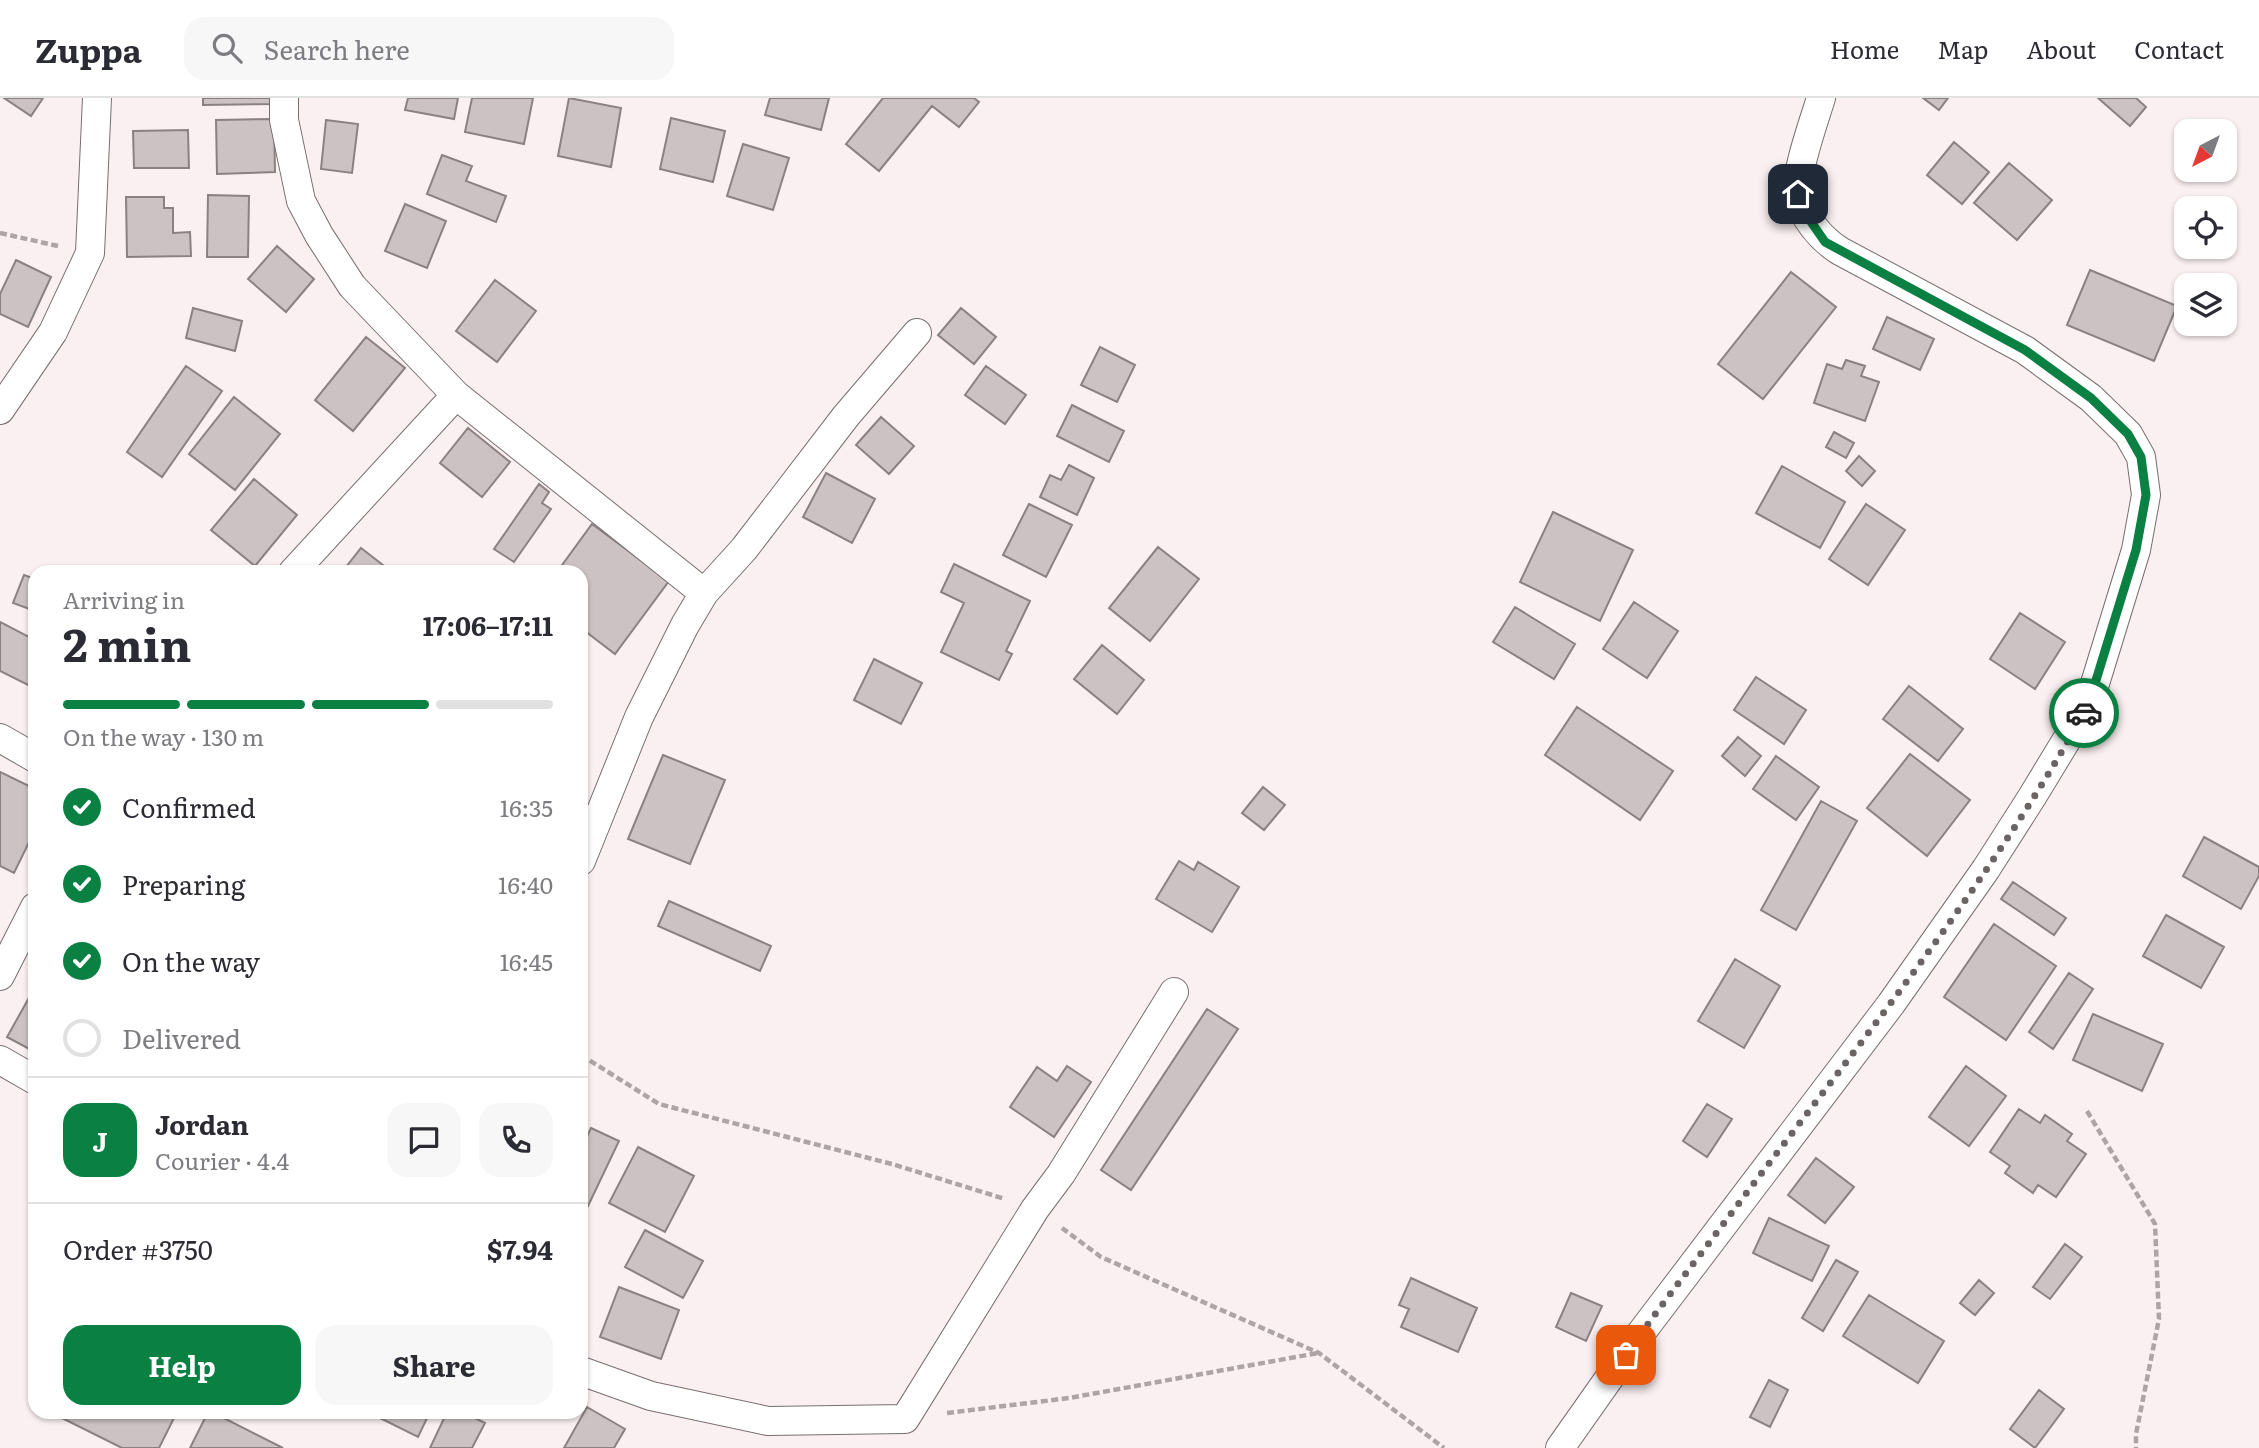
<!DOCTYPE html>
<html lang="en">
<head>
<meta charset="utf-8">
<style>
  body { margin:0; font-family:Literata,serif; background:#f7f7f7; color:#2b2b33; height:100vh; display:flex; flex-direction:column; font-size:26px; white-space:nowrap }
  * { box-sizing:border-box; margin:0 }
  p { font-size:23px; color:#7c7c81 }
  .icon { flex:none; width:38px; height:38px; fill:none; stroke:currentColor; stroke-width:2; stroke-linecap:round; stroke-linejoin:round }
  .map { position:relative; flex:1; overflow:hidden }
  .side { position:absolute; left:28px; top:467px; width:560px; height:854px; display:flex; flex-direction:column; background:#fff; border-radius:21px; box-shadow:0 2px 5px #0004 }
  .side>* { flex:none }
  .needle { width:46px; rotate:221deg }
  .buttons { position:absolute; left:2174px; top:21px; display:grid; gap:14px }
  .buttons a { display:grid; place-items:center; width:63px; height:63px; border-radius:14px; background:#fff; box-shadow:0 2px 5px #0004; font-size:35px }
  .pin { position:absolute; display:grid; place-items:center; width:60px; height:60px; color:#fff; margin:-30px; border-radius:14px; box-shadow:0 4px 10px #0006 }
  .courier { position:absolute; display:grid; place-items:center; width:70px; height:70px; margin:-35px; border:5px solid #0b8043; border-radius:50%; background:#fff; color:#222; box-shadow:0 2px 9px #0007 }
  .summary em { font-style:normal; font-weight:700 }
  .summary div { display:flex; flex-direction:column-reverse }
  .summary { display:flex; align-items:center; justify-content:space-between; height:119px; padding:0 35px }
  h1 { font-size:46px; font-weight:700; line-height:52px }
  .bar { display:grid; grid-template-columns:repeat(4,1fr); gap:10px 7px; align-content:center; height:84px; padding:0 35px }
  .bar i { height:9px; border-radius:5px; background:#e1e1e2 }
  .bar .current { background:#0b8043 }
  .bar p { grid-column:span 4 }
  .line { display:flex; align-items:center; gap:18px; padding:0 35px; border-top:2px solid #e1e1e2 }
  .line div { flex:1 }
  .round { display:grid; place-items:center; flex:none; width:74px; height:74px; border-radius:21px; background:#f7f7f7 }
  ol { padding:0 35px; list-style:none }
  li { display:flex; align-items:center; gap:21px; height:77px }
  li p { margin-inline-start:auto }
  li .icon { padding:7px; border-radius:50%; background:#0b8043; color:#fff; stroke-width:4 }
  li:last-child { color:#7c7c81 }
  li i { width:38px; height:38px; border:4px solid #e1e1e2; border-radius:50% }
  .primary-button { display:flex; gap:14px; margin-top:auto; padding:14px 35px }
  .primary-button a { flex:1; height:80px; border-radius:21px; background:#0b8043; color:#fff; font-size:28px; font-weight:700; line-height:80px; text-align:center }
  .primary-button a+a { background:#f7f7f7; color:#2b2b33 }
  header { display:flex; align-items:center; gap:42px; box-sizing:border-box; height:98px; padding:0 35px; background:#fff; border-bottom:2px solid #e1e1e2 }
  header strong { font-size:33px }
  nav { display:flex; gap:38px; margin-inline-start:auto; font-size:24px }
  .search { width:490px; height:63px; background:#f7f7f7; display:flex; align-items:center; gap:18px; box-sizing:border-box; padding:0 24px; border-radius:21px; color:#7c7c81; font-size:26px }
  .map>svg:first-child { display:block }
</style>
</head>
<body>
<header>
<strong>Zuppa</strong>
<div class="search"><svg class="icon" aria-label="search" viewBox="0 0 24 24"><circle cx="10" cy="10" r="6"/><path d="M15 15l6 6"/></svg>Search here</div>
<nav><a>Home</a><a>Map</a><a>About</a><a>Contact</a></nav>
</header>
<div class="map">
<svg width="2259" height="1350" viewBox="0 0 2259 1350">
  <rect width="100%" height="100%" fill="#fbf0f1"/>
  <!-- building -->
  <path fill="#ccc1c3" stroke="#8b8182" stroke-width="2" d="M 4,0 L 43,0 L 31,18 Z
    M 203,0 L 274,0 L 275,6 L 203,7 Z
    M 408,0 L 458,0 L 454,21 L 405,12 Z
    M 472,0 L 533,0 L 524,46 L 465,34 Z
    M 569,0 L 621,10 L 611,69 L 558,58 Z
    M 770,0 L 829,0 L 821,32 L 765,17 Z
    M 883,0 L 974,0 L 979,4 L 959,29 L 932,8 L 879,73 L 846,46 Z
    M 1923,0 L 1948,0 L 1939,12 Z
    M 2098,0 L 2136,0 L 2146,9 L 2130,28 Z
    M 671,20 L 725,33 L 713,84 L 660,71 Z
    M 274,21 L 275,74 L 217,76 L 216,22 Z
    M 326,22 L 358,26 L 352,75 L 321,71 Z
    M 188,32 L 189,70 L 134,70 L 133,33 Z
    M 1954,44 L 1989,74 L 1962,106 L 1927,77 Z
    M 743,46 L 789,60 L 773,112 L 727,98 Z
    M 442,57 L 472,68 L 466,83 L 506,98 L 496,124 L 427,96 Z
    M 2009,65 L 2052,102 L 2017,142 L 1974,105 Z
    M 208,97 L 249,98 L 248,159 L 207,159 Z
    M 126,99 L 164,99 L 164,110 L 173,110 L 173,135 L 190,134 L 191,158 L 127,159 Z
    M 405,106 L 446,123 L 427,170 L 385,153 Z
    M 277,148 L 314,181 L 286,214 L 248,181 Z
    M 16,162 L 51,179 L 28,229 L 0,216 L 0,196 Z
    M 2090,172 L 2177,208 L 2154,263 L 2067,227 Z
    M 1791,174 L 1836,209 L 1763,301 L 1718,266 Z
    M 495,182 L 536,213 L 497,264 L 456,233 Z
    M 193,210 L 242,223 L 235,253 L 186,240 Z
    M 961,210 L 996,239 L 974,266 L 938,237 Z
    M 1887,219 L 1934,241 L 1920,272 L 1873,251 Z
    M 366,239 L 405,270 L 353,333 L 315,302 Z
    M 1100,249 L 1135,267 L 1117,304 L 1081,287 Z
    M 1846,262 L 1865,268 L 1861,278 L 1879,284 L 1865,323 L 1814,305 L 1827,266 L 1842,271 Z
    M 186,268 L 222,293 L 162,379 L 127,354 Z
    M 986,268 L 1026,297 L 1005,326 L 965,297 Z
    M 234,299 L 280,336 L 235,392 L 189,356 Z
    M 1072,307 L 1124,333 L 1109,364 L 1057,338 Z
    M 881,319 L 914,348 L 889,376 L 856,347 Z
    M 468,330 L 510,364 L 482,399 L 440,365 Z
    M 1834,334 L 1854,345 L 1846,360 L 1826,349 Z
    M 1859,358 L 1875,373 L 1862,388 L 1846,373 Z
    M 1069,367 L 1094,380 L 1077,417 L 1040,399 L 1050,377 L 1061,382 Z
    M 1782,368 L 1845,404 L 1820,450 L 1756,415 Z
    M 826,375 L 875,401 L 852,445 L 803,419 Z
    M 254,381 L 297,417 L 255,468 L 211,432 Z
    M 539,386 L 549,394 L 542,405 L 551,411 L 514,464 L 494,451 Z
    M 1029,406 L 1072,427 L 1046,479 L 1003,457 Z
    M 1866,406 L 1905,432 L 1868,487 L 1829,461 Z
    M 1553,414 L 1633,452 L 1600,523 L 1520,484 Z
    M 592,426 L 669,483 L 615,556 L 581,530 L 581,474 L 557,474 Z
    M 1158,449 L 1199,481 L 1150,543 L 1109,510 Z
    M 361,450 L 392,474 L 342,474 Z
    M 954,466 L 1030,503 L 1006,553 L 1012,556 L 999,582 L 941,554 L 964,505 L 941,494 Z
    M 24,477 L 35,481 L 35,513 L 13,505 Z
    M 1634,504 L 1678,533 L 1647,580 L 1603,551 Z
    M 1515,509 L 1575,546 L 1554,581 L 1493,544 Z
    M 2020,515 L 2065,544 L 2035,591 L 1990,561 Z
    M 0,524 L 35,542 L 35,583 L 32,589 L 0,573 Z
    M 1102,547 L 1144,582 L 1117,616 L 1074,581 Z
    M 874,561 L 922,585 L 901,626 L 854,602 Z
    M 1756,579 L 1806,612 L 1784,646 L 1734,612 Z
    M 1909,588 L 1963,631 L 1938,663 L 1883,621 Z
    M 1577,609 L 1673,673 L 1640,722 L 1545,657 Z
    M 1738,639 L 1761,658 L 1745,678 L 1722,658 Z
    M 1910,656 L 1970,702 L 1927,758 L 1867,710 Z
    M 663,657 L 725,682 L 690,766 L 628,741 Z
    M 1776,658 L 1819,689 L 1796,722 L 1753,691 Z
    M 0,674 L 35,691 L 35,732 L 14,775 L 0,768 Z
    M 1263,689 L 1285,707 L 1264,732 L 1242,715 Z
    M 1821,703 L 1857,723 L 1796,832 L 1761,812 Z
    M 2204,739 L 2259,769 L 2259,778 L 2241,811 L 2183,778 Z
    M 1179,763 L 1194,772 L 1198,764 L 1239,789 L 1212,834 L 1156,801 Z
    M 2013,784 L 2066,820 L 2054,837 L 2001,801 Z
    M 669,803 L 771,848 L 760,873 L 658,828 Z
    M 2166,817 L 2224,849 L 2201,890 L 2143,858 Z
    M 1994,826 L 2056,868 L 2006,942 L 1944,899 Z
    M 1735,861 L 1780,888 L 1744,950 L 1698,923 Z
    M 2069,875 L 2093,891 L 2053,951 L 2029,934 Z
    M 35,889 L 35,954 L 7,939 Z
    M 1207,911 L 1238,931 L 1131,1092 L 1101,1072 Z
    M 2093,916 L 2163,946 L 2142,993 L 2073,962 Z
    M 1067,968 L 1091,984 L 1054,1039 L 1010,1009 L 1037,969 L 1057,983 Z
    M 1966,968 L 2006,998 L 1969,1048 L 1929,1019 Z
    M 1707,1006 L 1732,1021 L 1707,1059 L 1683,1043 Z
    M 2019,1011 L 2040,1025 L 2045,1017 L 2072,1036 L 2067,1043 L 2086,1056 L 2056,1099 L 2038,1087 L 2033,1095 L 2005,1075 L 2010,1068 L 1990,1054 Z
    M 591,1030 L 619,1043 L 588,1108 L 581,1104 L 581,1051 Z
    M 638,1049 L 694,1078 L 665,1134 L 609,1105 Z
    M 1816,1060 L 1854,1089 L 1825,1125 L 1788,1097 Z
    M 1769,1120 L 1829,1148 L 1812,1183 L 1753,1155 Z
    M 645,1132 L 703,1163 L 683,1200 L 625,1169 Z
    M 2065,1146 L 2082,1159 L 2050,1201 L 2033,1189 Z
    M 1836,1162 L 1858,1174 L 1823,1233 L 1802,1220 Z
    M 1411,1180 L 1477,1210 L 1458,1254 L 1401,1229 L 1409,1211 L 1399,1207 Z
    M 1979,1182 L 1994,1195 L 1975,1217 L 1960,1205 Z
    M 619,1189 L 679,1212 L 661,1261 L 600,1239 Z
    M 1571,1195 L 1602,1208 L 1586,1243 L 1556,1229 Z
    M 1869,1197 L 1944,1243 L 1918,1285 L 1843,1238 Z
    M 1769,1282 L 1788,1292 L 1770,1329 L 1750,1319 Z
    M 2039,1292 L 2064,1311 L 2035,1350 L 2010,1331 Z
    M 587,1309 L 625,1331 L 614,1350 L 564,1350 Z
    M 50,1314 L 177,1314 L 159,1350 L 122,1350 Z
    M 208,1314 L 212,1314 L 283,1350 L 190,1350 Z
    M 368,1314 L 430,1314 L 418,1339 Z
    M 447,1314 L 463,1314 L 485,1325 L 472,1350 L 430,1350 Z"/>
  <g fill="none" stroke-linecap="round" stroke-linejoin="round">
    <!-- minor casing -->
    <g stroke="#786e6f" stroke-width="30">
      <path id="minor" d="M 284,0 L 284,22 L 301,103 L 319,137 L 352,188 L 456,297 L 704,495
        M 0,312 L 53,234 L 90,155 L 97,0
        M 293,474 L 456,297
        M 0,640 L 35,660
        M 581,763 L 639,619 L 685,527 L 704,495 L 744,451 L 846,318 L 917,235
        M 0,878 L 35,809
        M 0,962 L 35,982
        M 581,1273 L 651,1298 L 768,1323 L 905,1321 L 1035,1111 L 1061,1076 L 1174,894
        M 1560,1350 L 1641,1235 L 1891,906 L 1986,771 L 2032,699 L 2089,605 L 2136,452 L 2146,397 L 2141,359 L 2128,336 L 2091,300 L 2025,252 L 1840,153 C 1821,141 1802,119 1798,96 C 1795,75 1814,23 1821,0"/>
    </g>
    <!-- path -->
    <path stroke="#ada4a5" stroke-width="4.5" stroke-dasharray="7 3.5" stroke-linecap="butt" d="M 0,135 L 58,148
      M 581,957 L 659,1006 L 892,1066 L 1005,1101
      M 2087,1013 L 2155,1126 L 2159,1221 L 2136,1336 L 2136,1350
      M 1062,1130 L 1101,1159 L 1319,1255 L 1444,1350
      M 947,1315 L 1069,1300 L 1318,1255"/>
    <!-- minor -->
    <use href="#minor" stroke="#fff" stroke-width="28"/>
  </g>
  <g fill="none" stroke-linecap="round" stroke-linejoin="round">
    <!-- done -->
    <path stroke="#6b6465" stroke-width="7" stroke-dasharray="0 12.6" d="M 1626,1257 C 1657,1212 1691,1169 1724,1125 C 1848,959 1982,797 2084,615"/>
    <!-- route -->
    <path stroke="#0b8043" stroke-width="9" d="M 1798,96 L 1807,118 L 1825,144 L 2025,252 L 2091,300 L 2128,336 L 2141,359 L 2146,397 L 2136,452 L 2089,605 L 2084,615"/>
  </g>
</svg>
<div class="buttons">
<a><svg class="needle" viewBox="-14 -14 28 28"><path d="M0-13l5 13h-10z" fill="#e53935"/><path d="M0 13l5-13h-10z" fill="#7c7c81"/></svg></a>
<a><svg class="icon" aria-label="locate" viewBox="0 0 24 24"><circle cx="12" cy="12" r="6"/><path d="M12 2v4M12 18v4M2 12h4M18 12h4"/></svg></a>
<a><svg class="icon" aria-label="layers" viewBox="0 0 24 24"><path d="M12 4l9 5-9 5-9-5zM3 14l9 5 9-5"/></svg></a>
</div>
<div class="pin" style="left:1626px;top:1257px;background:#ea580c"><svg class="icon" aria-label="bag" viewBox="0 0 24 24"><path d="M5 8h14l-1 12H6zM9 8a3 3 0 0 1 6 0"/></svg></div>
<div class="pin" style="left:1798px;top:96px;background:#1f2937"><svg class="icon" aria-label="home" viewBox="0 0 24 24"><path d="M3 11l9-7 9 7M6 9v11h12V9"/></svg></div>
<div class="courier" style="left:2084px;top:615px"><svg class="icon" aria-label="car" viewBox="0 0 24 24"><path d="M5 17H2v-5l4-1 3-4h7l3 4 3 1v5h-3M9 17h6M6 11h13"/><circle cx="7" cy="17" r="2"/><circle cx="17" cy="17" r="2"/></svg></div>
<section class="side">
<div class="summary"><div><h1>2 min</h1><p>Arriving in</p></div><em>17:06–17:11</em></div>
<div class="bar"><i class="current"></i><i class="current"></i><i class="current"></i><i></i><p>On the way · 130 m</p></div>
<ol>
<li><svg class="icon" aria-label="check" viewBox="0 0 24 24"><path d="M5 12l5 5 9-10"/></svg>Confirmed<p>16:35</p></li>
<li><svg class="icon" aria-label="check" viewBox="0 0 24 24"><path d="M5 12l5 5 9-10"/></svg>Preparing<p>16:40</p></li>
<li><svg class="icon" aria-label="check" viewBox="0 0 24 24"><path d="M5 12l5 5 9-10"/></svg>On the way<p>16:45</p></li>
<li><i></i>Delivered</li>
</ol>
<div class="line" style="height:126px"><b class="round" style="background:#0b8043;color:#fff">J</b><div><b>Jordan</b><p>Courier · 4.4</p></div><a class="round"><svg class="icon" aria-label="chat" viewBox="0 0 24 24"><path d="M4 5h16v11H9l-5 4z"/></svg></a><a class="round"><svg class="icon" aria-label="phone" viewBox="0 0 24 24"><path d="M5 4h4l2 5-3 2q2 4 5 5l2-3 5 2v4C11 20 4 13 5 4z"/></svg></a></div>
<div class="line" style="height:91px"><div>Order #3750</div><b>$7.94</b></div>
<div class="primary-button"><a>Help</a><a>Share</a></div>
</section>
</div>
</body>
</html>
